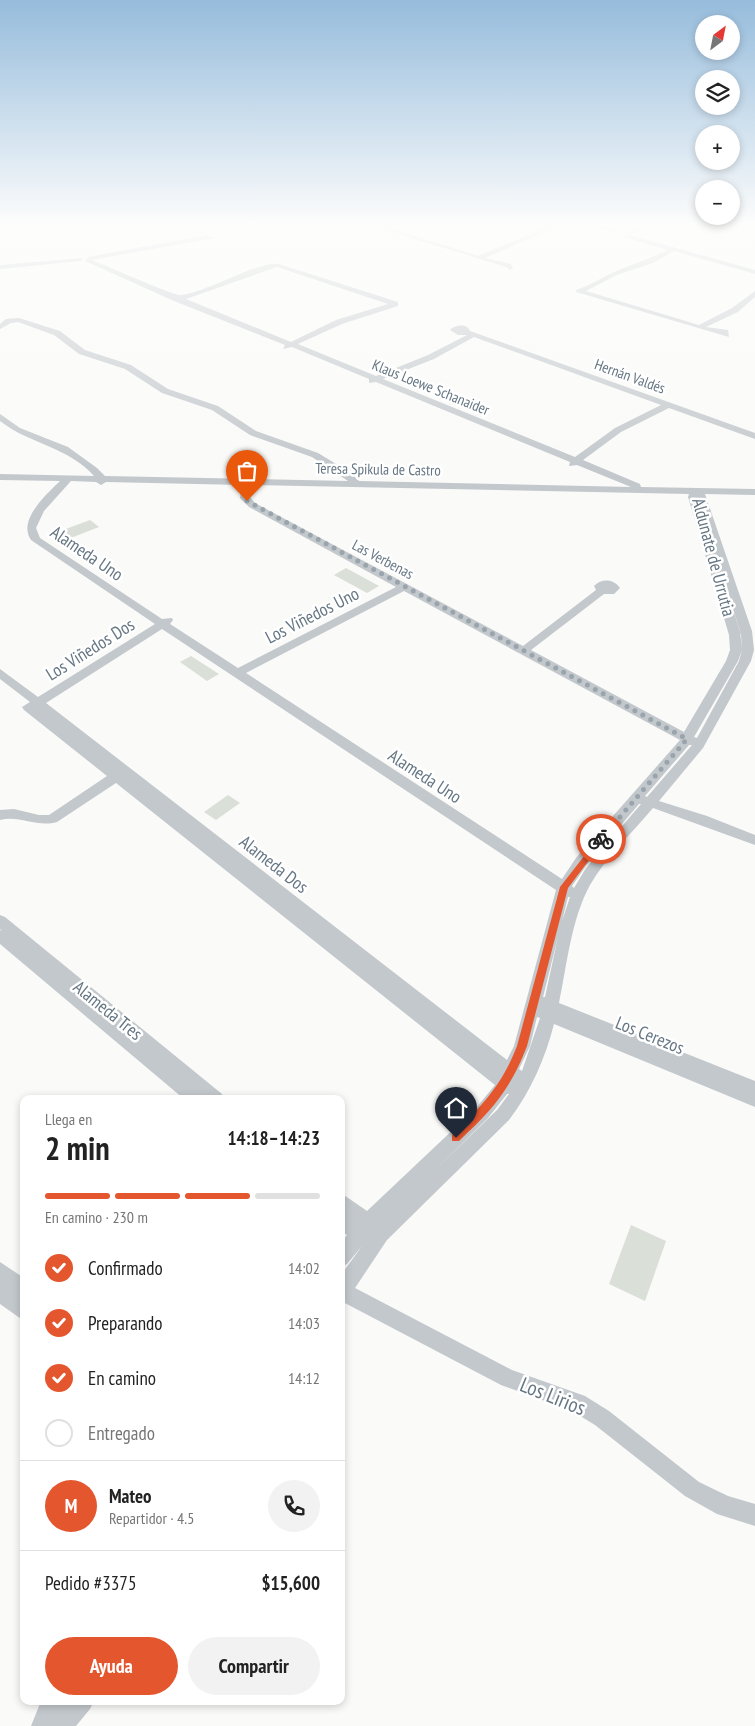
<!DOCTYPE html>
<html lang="es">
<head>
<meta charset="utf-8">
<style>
  body { margin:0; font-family:"PT Sans Narrow",sans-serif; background:#f2f2f2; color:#222; height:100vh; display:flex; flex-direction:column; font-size:19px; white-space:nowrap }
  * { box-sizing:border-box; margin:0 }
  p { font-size:16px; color:#767676 }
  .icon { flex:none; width:28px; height:28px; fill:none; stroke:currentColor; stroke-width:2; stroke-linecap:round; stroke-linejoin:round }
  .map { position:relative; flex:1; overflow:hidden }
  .details { position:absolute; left:20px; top:1095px; width:325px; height:610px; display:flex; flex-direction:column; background:#fff; border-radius:10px; box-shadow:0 2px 8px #0003 }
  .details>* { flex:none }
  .needle { width:32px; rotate:32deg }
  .controls { position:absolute; left:695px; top:15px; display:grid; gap:10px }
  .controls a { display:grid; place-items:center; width:45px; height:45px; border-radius:50%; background:#fff; box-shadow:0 2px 8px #0003; font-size:25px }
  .pin { position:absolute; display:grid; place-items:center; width:42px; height:42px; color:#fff; margin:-51px -21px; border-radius:50% 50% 50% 0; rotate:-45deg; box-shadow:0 0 5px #0007 }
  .pin .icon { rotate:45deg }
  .courier { position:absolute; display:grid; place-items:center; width:50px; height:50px; margin:-25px; border:4px solid #e4572e; border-radius:50%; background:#fff; color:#222; box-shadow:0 1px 6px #0007 }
  .summary em { font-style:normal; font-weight:800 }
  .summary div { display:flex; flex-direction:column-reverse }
  .summary { display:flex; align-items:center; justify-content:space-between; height:85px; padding:0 25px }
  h1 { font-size:32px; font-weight:800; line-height:38px }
  .bar { display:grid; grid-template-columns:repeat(4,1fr); gap:8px 5px; align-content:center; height:60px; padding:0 25px }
  .bar i { height:6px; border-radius:4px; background:#e0e0e0 }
  .bar .active { background:#e4572e }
  .bar p { grid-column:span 4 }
  .line { display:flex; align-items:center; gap:12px; padding:0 25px; border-top:1px solid #e0e0e0 }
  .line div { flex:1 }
  .round { display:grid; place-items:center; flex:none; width:52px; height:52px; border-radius:26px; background:#f2f2f2 }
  ol { padding:0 25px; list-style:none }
  li { display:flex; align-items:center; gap:15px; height:55px }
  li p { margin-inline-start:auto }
  li .icon { padding:5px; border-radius:50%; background:#e4572e; color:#fff; stroke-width:4 }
  li:last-child { color:#767676 }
  li i { width:28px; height:28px; border:2px solid #e0e0e0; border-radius:50% }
  .cta { display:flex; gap:10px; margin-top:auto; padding:10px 25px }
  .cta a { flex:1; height:58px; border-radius:30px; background:#e4572e; color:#fff; font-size:20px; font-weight:800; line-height:58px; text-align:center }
  .cta a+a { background:#f2f2f2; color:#222 }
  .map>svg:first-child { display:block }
</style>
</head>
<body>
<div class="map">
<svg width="755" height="1726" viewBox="0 0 755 1726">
  <rect width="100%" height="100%" fill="#fafaf8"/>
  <!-- green -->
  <path fill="#dadfd7" d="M 90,520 L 99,527 L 63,541 L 55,533 Z
    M 346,568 L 379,586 L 367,593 L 334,575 Z
    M 191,656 L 219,674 L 207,681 L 180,662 Z
    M 228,795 L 240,803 L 216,820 L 204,812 Z
    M 631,1225 L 666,1241 L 645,1301 L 609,1284 Z"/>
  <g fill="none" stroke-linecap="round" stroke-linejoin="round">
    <!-- street -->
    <path fill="#c3c8cc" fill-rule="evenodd" d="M 373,226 L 383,226 L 478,256 L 550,226 L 559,226 L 485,258 L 511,264 L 513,268 L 510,270 L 506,267 Z
      M 596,226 L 606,226 L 622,232 L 619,234 Z
      M 640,226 L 649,226 L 632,234 L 627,233 Z
      M 626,234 L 755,270 L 755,274 L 674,251 L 653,263 L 617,275 L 586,291 L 699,325 L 732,308 L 755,291 L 755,297 L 738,312 L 706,327 L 728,330 L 729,337 L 576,292 L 576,290 C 589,286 599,279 612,273 C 631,264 649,260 667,250 L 624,237 Z
      M 207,235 L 215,238 L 92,260 C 105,265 174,296 181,295 C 208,292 258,261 279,264 L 398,302 L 398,306 L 342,324 L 298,344 L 376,376 L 428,355 L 467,335 L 458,335 L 450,330 C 455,325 467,323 470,331 L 755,433 L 755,439 L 669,408 L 621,432 L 583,460 L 640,484 L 641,487 L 755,489 L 755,495 L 705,494 L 752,631 L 754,650 L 751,661 L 703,748 L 659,801 L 707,816 L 755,835 L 755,845 L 653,808 C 632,833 606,857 590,885 C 571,920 567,965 559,1003 L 755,1081 L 755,1107 L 554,1024 C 545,1059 531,1091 509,1120 L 387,1240 L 355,1288 L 512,1370 L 585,1396 L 609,1411 L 699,1482 L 728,1496 L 755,1504 L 755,1526 L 717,1514 L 685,1496 L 595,1425 L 572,1411 L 501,1385 L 341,1301 L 341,1275 L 362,1246 L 347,1264 L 341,1267 L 341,1243 L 347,1235 L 341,1231 L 341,1193 L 367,1211 L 476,1108 L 495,1085 L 116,783 L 57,822 C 37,828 20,815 0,820 L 0,810 L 14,809 L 39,815 L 49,815 L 107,776 L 24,710 L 22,707 L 30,702 L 0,679 L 0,669 L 38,697 L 155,624 L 31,540 C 17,520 47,494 60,481 L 0,480 L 0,474 L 94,476 C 69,447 29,444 0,421 L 0,414 L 20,428 L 68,447 L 97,468 L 105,476 L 348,481 L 312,457 L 250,435 L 212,410 L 162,393 L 125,369 L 79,354 L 54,335 L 18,322 L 11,323 L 0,329 L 0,324 L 6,319 L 19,318 L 60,331 L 85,350 L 131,365 L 168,389 L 218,406 L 256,431 L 318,453 L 351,473 L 359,481 L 631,487 L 577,465 L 569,466 L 570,462 L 376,382 L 369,383 L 369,379 L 292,347 L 283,349 L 285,345 L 174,301 L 85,261 L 88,257 ZM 277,267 L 388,304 L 336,320 L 291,342 L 186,299 ZM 474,337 L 661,405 L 615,428 L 575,457 L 383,379 L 434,359 ZM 71,481 L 96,482 L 101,485 L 106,482 L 242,485 L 240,498 L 249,507 L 396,587 L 238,668 L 170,624 L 173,620 L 172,618 L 162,619 L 40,538 L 36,528 L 44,511 ZM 251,485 L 689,494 L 688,497 L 729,635 L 730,650 L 726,661 L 684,732 L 531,650 L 604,594 L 614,594 L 620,588 C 614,579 602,578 594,586 L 596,590 L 523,646 L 255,503 L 250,497 ZM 698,497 L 740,631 L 742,650 L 739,661 L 697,738 L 694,737 L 738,661 L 742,650 L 741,635 ZM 404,591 L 680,740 L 576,858 L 562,879 L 246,673 ZM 162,629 L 556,890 L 514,1046 L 507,1060 L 46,703 ZM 689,745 L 692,745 L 647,797 L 645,796 ZM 639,804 L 641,804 L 586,868 L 574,888 L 572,886 L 586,866 ZM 568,897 L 570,897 L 562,921 ZM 558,937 L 545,997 L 543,997 ZM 537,1017 L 540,1018 L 522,1071 L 519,1069 L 530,1046 ZM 507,1094 L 509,1094 L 497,1110 L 434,1171 L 488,1118 Z
      M 83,258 L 81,261 L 0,269 L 0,265 Z
      M 0,915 L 5,917 L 222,1094 L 224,1099 L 184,1099 L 0,944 L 0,930 L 2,931 L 0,929 Z
      M 0,1262 L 24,1278 L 24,1321 L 0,1304 Z
      M 41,1701 L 65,1701 L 63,1705 L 66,1701 L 94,1701 L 90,1709 L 76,1726 L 31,1726 Z"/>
  </g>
  <!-- sky -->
  <linearGradient id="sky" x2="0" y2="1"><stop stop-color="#96bcdc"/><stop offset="0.48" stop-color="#fdfdfc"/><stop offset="1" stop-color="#fdfdfc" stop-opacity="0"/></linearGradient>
  <rect width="755" height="468" fill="url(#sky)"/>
  <!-- route -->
  <path fill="#e4572e" d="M 599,837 L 605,839 L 568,888 L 527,1046 C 510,1090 493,1109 459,1141 L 452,1141 L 452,1135 C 482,1106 502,1085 517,1046 L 560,887 Z"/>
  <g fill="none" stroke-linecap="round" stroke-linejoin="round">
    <!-- done -->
    <path stroke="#99a4ac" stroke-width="5" stroke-dasharray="0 9" d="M 247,501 L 687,739 L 601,839"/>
  </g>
  <g text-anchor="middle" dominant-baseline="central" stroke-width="5" stroke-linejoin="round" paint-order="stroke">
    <!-- far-street labels -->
    <g font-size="15" fill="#657683" stroke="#fff">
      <text transform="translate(630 376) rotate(20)">Hernán Valdés</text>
      <text transform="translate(431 387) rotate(22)">Klaus Loewe Schanaider</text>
      <text transform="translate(378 469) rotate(1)">Teresa Spikula de Castro</text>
      <text transform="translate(383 559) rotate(28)">Las Verbenas</text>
    </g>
    <!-- street labels -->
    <g font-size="18" fill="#657683" stroke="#fff">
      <text transform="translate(87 553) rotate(34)">Alameda Uno</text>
      <text transform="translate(714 557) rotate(75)">Aldunate de Urrutia</text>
      <text transform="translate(312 615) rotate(-27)">Los Viñedos Uno</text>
      <text transform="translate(90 649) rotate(-32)">Los Viñedos Dos</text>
      <text transform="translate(425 776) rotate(33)">Alameda Uno</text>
      <text transform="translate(274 864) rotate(38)">Alameda Dos</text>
      <text transform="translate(108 1010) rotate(39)">Alameda Tres</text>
      <text transform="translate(650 1035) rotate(22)">Los Cerezos</text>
    </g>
    <!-- near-street labels -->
    <g font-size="21" fill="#657683" stroke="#fff">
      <text transform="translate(553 1396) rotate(22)">Los Lirios</text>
    </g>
  </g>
</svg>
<div class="controls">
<a><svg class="needle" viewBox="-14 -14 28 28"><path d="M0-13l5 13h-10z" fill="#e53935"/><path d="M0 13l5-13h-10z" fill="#767676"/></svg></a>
<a><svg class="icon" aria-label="layers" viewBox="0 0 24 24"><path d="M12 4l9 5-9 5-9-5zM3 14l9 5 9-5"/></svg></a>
<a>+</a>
<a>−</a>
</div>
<div class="pin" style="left:247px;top:501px;background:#ea580c"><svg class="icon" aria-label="bag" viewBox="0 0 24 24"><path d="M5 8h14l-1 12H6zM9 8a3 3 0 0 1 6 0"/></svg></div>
<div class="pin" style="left:456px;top:1138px;background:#1f2937"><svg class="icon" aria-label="home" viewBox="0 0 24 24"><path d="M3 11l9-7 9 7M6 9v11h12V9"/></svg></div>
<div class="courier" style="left:601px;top:839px"><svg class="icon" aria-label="bike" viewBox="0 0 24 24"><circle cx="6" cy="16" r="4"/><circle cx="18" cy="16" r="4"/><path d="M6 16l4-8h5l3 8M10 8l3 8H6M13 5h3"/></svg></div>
<section class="details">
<div class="summary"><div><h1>2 min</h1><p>Llega en</p></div><em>14:18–14:23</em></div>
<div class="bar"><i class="active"></i><i class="active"></i><i class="active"></i><i></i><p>En camino · 230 m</p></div>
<ol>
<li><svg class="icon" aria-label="check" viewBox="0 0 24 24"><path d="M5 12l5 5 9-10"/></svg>Confirmado<p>14:02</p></li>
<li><svg class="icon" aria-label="check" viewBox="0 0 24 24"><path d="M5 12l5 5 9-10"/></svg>Preparando<p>14:03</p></li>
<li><svg class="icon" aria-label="check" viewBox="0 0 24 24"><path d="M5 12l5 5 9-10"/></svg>En camino<p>14:12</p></li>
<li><i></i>Entregado</li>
</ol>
<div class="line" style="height:90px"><b class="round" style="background:#e4572e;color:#fff">M</b><div><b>Mateo</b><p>Repartidor · 4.5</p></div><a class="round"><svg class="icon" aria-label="phone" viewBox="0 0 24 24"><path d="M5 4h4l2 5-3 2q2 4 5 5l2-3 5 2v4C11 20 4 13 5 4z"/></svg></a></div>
<div class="line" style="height:65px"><div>Pedido #3375</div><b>$15,600</b></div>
<div class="cta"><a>Ayuda</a><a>Compartir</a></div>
</section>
</div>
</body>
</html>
